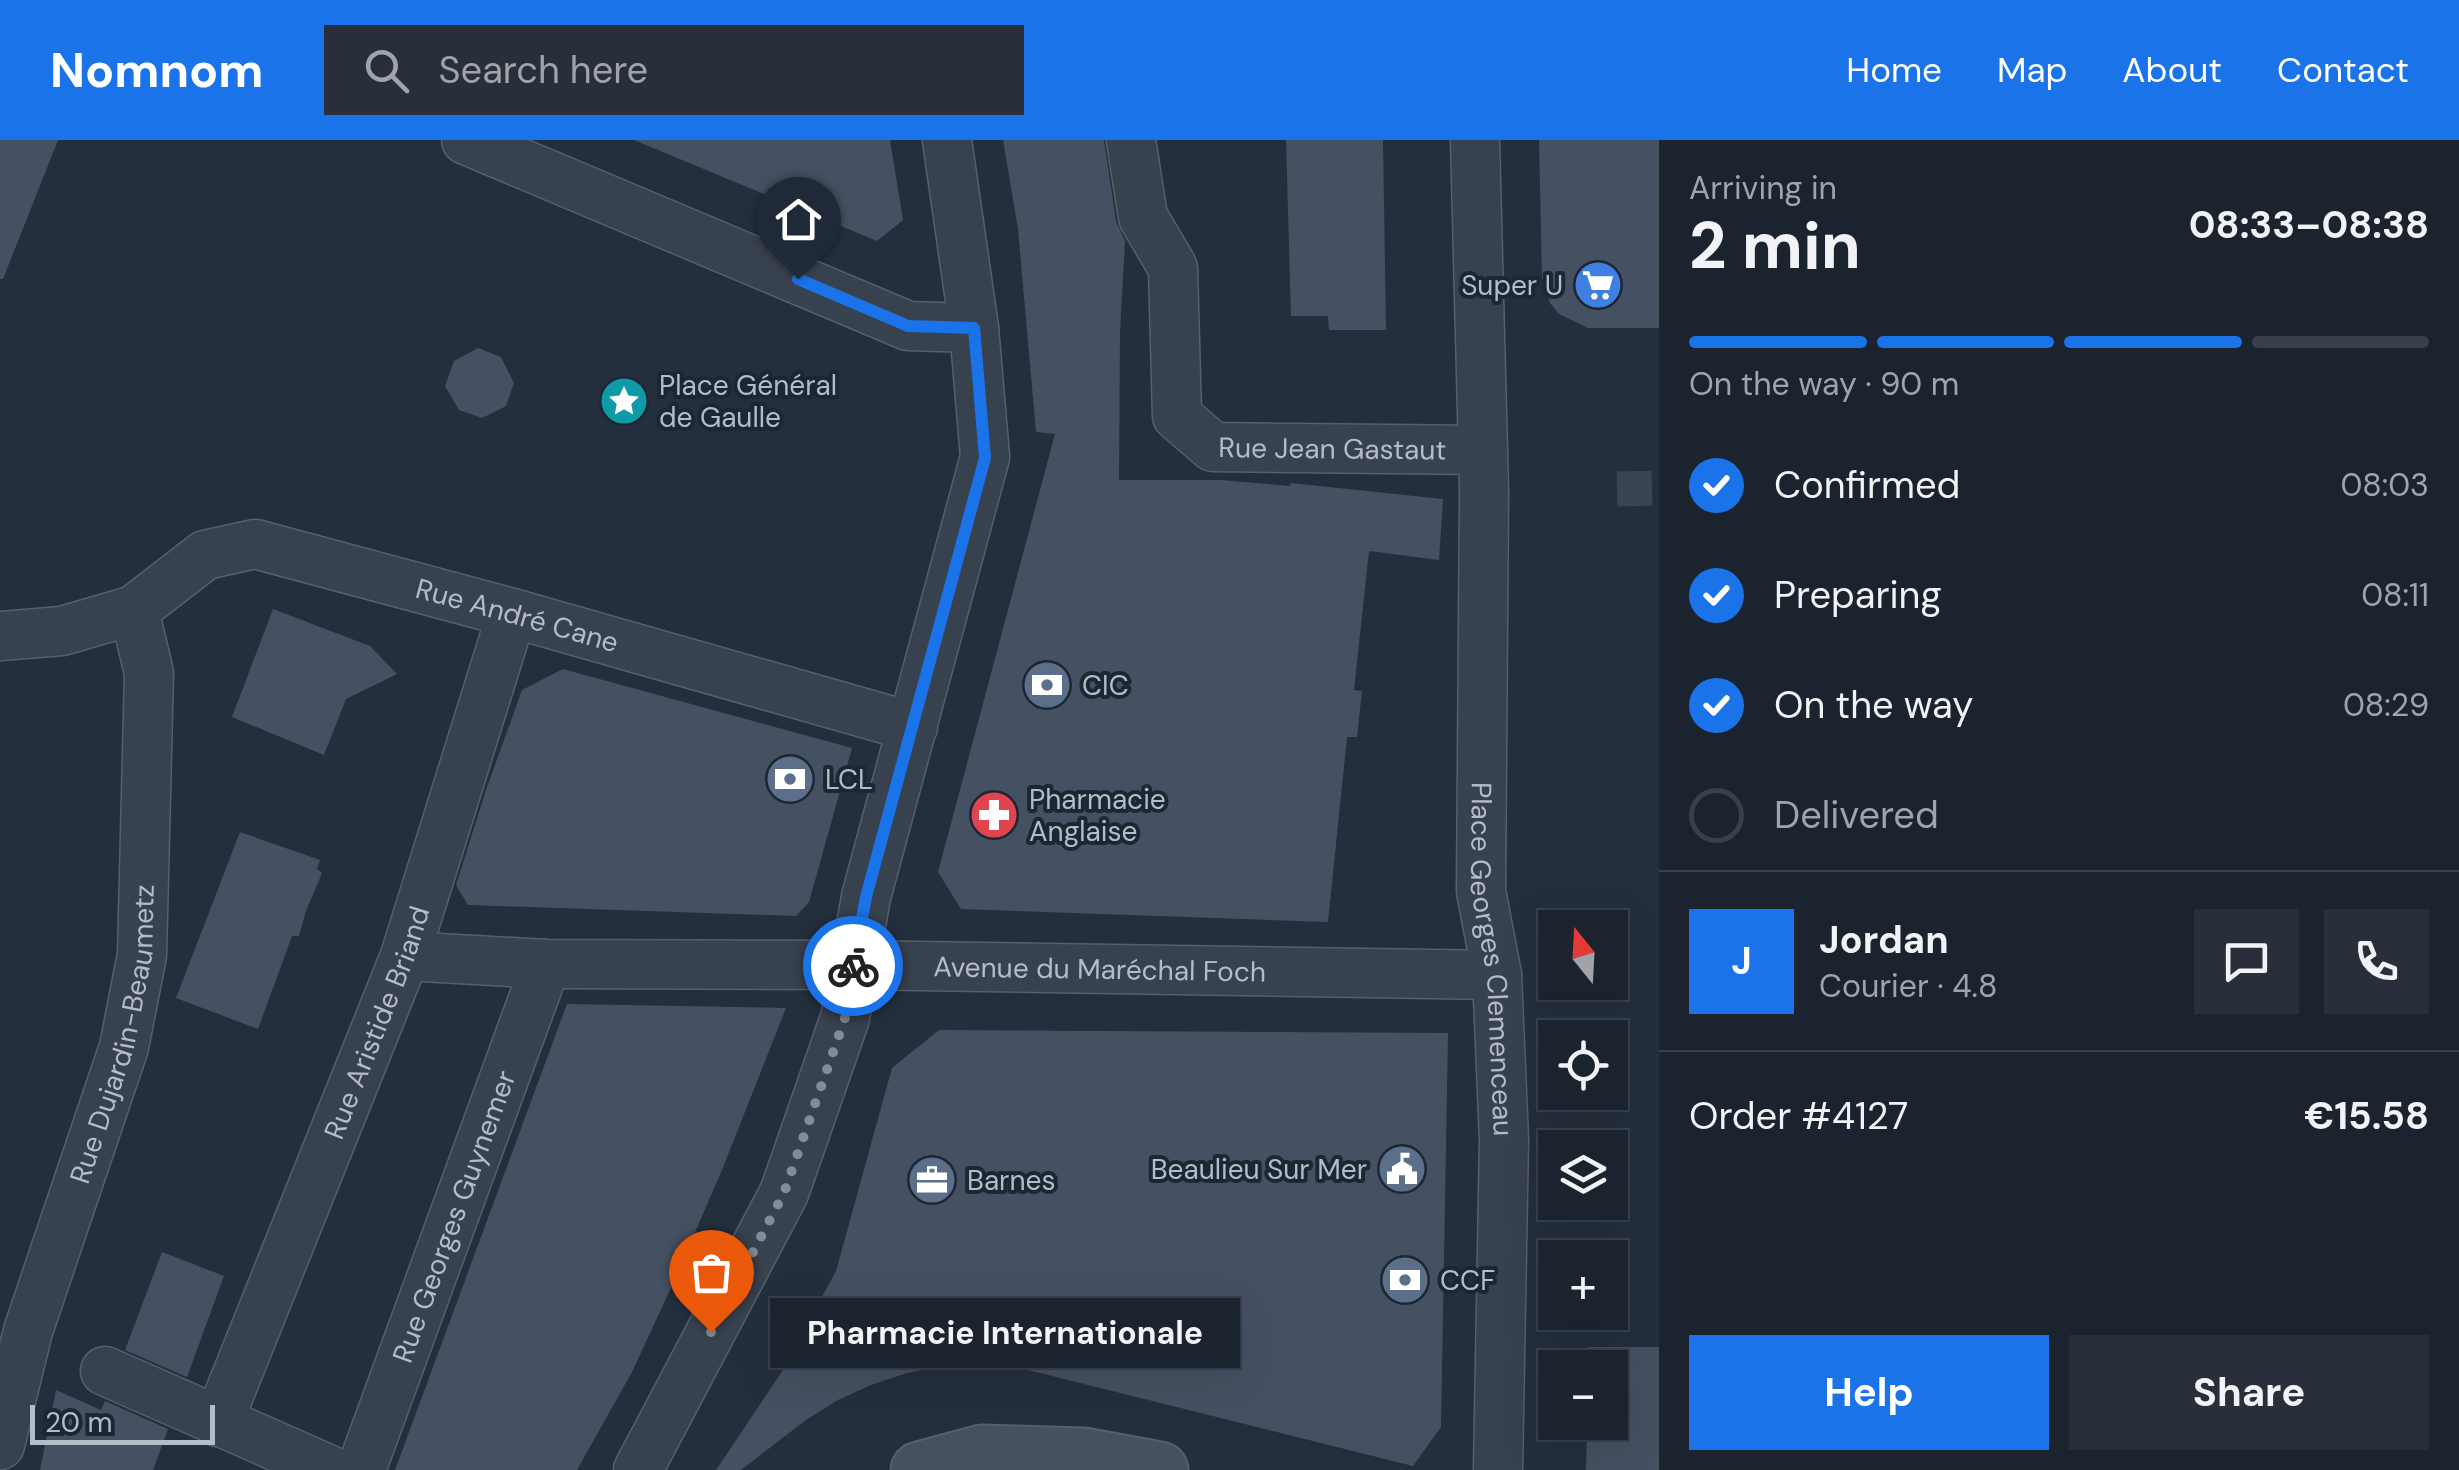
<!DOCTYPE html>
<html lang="en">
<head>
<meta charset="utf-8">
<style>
  body { margin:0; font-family:"DM Sans",sans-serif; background:#282f3a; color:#f1f3f6; height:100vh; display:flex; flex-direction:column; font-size:38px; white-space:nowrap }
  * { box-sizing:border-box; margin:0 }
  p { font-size:32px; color:#a0a4aa }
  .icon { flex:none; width:55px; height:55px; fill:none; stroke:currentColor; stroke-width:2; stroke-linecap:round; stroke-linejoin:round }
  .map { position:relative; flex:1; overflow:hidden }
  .drawer { display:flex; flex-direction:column; background:#1b232e; width:800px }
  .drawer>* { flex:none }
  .needle { width:65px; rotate:342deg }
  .buttons { position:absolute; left:1538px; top:770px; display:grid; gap:20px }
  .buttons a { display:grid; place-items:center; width:90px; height:90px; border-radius:0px; background:#1b232e; box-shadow:0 10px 40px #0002,0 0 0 2px #39404a; font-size:50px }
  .scale { position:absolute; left:30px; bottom:25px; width:185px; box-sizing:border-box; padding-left:10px; border:5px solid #b4bcc9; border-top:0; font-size:28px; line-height:35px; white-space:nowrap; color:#b4bcc9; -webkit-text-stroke:8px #1d2633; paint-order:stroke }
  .pin { position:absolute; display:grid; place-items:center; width:85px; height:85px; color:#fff; margin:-102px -42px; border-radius:50% 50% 50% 0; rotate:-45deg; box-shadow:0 0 10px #0007 }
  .pin .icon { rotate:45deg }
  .courier { position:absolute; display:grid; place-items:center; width:100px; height:100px; margin:-50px; border:8px solid #1a73e8; border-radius:50%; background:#fff; color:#222; box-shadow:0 2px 12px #0007 }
  .bubble { position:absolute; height:70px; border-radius:0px; background:#1b232e; box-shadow:0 10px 40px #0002,0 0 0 2px #39404a; font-size:32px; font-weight:700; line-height:70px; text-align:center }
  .head em { font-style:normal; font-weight:700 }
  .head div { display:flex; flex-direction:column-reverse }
  .head { display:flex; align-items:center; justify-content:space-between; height:170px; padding:0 30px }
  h1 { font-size:65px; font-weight:700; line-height:75px }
  .bar { display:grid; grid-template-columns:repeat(4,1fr); gap:15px 10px; align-content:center; height:120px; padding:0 30px }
  .bar i { height:12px; border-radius:8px; background:#39404a }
  .bar .selected { background:#1a73e8 }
  .bar p { grid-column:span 4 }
  .line { display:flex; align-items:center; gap:25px; padding:0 30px; border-top:2px solid #39404a }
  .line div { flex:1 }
  .round { display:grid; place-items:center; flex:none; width:105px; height:105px; border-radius:0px; background:#282f3a }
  ol { padding:0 30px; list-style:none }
  li { display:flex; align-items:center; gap:30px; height:110px }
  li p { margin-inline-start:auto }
  li .icon { padding:10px; border-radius:50%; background:#1a73e8; color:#fff; stroke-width:4 }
  li:last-child { color:#a0a4aa }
  li i { width:55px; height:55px; border:5px solid #39404a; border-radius:50% }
  .action { display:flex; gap:20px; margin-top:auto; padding:20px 30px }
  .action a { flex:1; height:115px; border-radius:0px; background:#1a73e8; color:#fff; font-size:40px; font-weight:700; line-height:115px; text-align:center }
  .action a+a { background:#282f3a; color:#f1f3f6 }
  header { display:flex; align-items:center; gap:60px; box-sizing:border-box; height:140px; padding:0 50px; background:#1a73e8; color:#fff }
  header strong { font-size:48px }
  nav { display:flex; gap:55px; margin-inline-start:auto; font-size:35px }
  .search { width:700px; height:90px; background:#282f3a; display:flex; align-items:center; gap:25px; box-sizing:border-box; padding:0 35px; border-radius:0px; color:#a0a4aa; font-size:38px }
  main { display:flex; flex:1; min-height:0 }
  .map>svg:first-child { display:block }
</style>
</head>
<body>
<header>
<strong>Nomnom</strong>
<div class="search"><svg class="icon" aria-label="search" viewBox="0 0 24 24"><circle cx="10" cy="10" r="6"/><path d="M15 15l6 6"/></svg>Search here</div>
<nav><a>Home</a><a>Map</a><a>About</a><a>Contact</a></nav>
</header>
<main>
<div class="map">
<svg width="1659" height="1330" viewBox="0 0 1659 1330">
  <rect width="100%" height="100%" fill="#242f3e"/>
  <!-- building -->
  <path fill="#455162" d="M 0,0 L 58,0 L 3,139 L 0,139 Z
    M 634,0 L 890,0 L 903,80 L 877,101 Z
    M 1003,0 L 1104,0 L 1116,81 L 1125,101 L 1120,191 L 1119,340 L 1221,340 L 1289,346 L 1291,343 L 1443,359 L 1439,420 L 1369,411 L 1354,550 L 1362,551 L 1357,597 L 1347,597 L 1328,782 L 961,769 L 938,732 L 1055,294 L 1036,292 L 1018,89 Z
    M 1286,0 L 1383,0 L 1386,190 L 1329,190 L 1328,176 L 1291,176 Z
    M 1539,0 L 1659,0 L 1659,188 L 1588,188 L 1559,174 L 1550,163 L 1542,138 Z
    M 478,208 L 501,217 L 514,243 L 506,266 L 482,278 L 459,270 L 445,246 L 454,221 Z
    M 273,469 L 370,506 L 397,534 L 346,559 L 324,615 L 232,577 Z
    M 563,529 L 852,608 L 809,762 L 796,776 L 468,765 L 456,745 L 486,650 L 522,550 Z
    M 240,692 L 320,720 L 317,729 L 322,733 L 306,771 L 299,796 L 292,796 L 258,889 L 176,858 Z
    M 567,864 L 786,868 L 722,1030 L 670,1150 L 632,1232 L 577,1330 L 395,1330 Z
    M 939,890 L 1448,893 L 1441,1287 L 1413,1326 L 1000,1223 L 954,1224 L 907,1233 L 871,1245 L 838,1260 L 806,1280 L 741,1330 L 716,1330 L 781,1233 L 836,1131 L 892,928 Z
    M 162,1112 L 224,1136 L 187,1237 L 125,1210 Z
    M 1588,1207 L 1659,1207 L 1659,1330 L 1586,1330 L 1587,1282 L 1610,1282 L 1610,1228 L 1588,1228 Z
    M 56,1250 L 101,1270 L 105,1261 L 168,1289 L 153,1330 L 40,1330 Z"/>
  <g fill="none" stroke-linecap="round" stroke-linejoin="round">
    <!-- pedestrian-tunnel -->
    <path stroke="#3a4453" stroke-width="35" stroke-dasharray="35 18" stroke-linecap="butt" d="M 1617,349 L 1659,348"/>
    <!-- minor casing -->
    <g stroke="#565f6c" stroke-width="51">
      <g id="minor">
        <path d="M 466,0 L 908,186 L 974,188"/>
        <path id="s1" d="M 1131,0 L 1143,77 L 1173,128 L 1177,276 L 1213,307 L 1483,310"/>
        <path id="s2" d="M 1475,0 L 1484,351 L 1481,751 L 1497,835 L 1504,999 L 1498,1330"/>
        <path id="s3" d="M 0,496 L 62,491 L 134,470 L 205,415 L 255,404 L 512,473 L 913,587"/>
        <path id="s4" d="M 405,816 L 546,824 L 853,825 L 1497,835"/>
        <path d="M 105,1231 L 330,1330"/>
        <path id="s5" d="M 218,1282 L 405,816 L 512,473"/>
        <path id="s6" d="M 0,1305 L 28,1191 L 124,907 L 142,815 L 149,533 L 134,470"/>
        <path id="s7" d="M 361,1330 L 546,824"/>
        <path d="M 638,1330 L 784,1053 L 845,878 L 866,757 L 985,317 L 974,188 L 947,0"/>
      </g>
    </g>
    <!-- secondary casing -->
    <g stroke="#565f6c" stroke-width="59">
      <path id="secondary" d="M 919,1330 L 982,1313 L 1084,1316 L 1160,1330"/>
    </g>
    <!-- minor -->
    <use href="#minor" stroke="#38414e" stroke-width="48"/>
    <!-- secondary -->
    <use href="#secondary" stroke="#465061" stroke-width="55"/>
  </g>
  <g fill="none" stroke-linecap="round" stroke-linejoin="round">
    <!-- done -->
    <path stroke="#828b98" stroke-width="10" stroke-dasharray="0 18" d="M 711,1192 L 784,1053 L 845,878 L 853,826"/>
    <!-- route -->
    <path stroke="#1a73e8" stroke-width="12" d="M 798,139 L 908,186 L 974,188 L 985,318 L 866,757 L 853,826"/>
  </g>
  <!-- icons -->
  <defs>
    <g id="supermarket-disc" transform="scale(2.5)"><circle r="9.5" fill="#3f7fe0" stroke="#1d2633"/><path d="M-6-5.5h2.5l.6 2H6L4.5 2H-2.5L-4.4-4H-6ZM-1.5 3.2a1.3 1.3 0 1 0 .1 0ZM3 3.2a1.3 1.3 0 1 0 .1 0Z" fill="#fff"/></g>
    <g id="sight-disc" transform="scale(2.5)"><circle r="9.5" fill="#0f9aa8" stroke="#1d2633"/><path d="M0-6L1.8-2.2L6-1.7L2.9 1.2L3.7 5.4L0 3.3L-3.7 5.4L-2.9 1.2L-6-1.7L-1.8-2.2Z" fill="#fff"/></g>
    <g id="bank-disc" transform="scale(2.5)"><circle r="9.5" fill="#5c6f8a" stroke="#1d2633"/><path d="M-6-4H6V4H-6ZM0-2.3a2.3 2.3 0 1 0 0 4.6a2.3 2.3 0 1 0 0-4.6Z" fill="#fff"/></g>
    <g id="pharmacy-disc" transform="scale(2.5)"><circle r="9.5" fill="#e0444e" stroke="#1d2633"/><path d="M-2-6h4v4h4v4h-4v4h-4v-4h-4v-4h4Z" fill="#fff"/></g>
    <g id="civic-disc" transform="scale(2.5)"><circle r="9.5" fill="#5c6f8a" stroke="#1d2633"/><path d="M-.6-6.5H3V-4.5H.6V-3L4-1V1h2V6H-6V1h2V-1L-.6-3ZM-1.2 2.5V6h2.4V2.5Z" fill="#fff"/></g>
    <g id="office-disc" transform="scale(2.5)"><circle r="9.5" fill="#5c6f8a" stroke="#1d2633"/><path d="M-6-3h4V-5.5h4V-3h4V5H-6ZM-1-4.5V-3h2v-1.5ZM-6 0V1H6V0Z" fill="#fff"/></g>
  </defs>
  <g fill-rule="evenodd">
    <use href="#supermarket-disc" x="1598" y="145"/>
    <use href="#sight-disc" x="624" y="261"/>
    <use href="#bank-disc" x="1047" y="545"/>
    <use href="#bank-disc" x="790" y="639"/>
    <use href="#pharmacy-disc" x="994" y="675"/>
    <use href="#civic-disc" x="1402" y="1029"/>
    <use href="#office-disc" x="932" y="1040"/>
    <use href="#bank-disc" x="1405" y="1140"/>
  </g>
  <g text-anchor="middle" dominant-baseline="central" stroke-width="8" stroke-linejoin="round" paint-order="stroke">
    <!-- poi labels -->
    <g font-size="28" fill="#b4bcc9" stroke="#1d2633" text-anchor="start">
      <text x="1563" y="145" text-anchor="end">Super U</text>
      <text x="659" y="245">Place Général<tspan x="659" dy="32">de Gaulle</tspan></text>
      <text x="1082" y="545">CIC</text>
      <text x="825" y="639">LCL</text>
      <text x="1029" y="659">Pharmacie<tspan x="1029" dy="32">Anglaise</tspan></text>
      <text x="1367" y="1029" text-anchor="end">Beaulieu Sur Mer</text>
      <text x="967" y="1040">Barnes</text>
      <text x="1440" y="1140">CCF</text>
    </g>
    <!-- street labels -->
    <g font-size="28" fill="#b4bcc9" stroke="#1d2633">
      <text stroke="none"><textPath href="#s1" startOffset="452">Rue Jean Gastaut</textPath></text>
      <text stroke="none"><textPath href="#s3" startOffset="550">Rue André Cane</textPath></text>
      <text stroke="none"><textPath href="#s2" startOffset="820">Place Georges Clemenceau</textPath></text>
      <text stroke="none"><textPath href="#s4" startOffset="695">Avenue du Maréchal Foch</textPath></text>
      <text stroke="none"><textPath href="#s5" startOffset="430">Rue Aristide Briand</textPath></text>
      <text stroke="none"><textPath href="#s6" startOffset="428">Rue Dujardin-Beaumetz</textPath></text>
      <text stroke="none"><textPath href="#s7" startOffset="270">Rue Georges Guynemer</textPath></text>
    </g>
  </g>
</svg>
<div class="buttons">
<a><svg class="needle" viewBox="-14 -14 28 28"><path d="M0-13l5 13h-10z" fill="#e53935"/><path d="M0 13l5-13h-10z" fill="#a0a4aa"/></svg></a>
<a><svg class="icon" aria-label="locate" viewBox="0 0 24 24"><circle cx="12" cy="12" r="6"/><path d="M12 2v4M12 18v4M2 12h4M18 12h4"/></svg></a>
<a><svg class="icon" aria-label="layers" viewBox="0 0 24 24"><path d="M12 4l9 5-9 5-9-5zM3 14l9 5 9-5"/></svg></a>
<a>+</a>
<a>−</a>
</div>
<div class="scale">20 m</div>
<div class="pin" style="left:711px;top:1192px;background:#ea580c"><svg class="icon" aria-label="bag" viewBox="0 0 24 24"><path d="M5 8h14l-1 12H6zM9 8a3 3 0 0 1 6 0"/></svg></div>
<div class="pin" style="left:798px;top:139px;background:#1f2937"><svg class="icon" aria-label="home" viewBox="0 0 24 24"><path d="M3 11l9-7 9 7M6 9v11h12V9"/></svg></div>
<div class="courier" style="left:853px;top:826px"><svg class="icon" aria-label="bike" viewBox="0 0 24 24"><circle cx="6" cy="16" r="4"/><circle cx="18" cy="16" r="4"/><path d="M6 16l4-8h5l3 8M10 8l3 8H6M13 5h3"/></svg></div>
<div class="bubble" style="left:770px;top:1158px;width:470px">Pharmacie Internationale</div>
</div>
<section class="drawer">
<div class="head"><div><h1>2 min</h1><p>Arriving in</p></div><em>08:33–08:38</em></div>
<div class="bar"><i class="selected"></i><i class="selected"></i><i class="selected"></i><i></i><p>On the way · 90 m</p></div>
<ol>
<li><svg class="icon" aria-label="check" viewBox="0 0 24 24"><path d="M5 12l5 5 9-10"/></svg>Confirmed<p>08:03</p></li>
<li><svg class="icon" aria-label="check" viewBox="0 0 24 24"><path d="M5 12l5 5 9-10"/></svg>Preparing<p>08:11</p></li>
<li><svg class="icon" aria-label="check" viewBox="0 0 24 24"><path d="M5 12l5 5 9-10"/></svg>On the way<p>08:29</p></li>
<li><i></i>Delivered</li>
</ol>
<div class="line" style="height:180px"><b class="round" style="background:#1a73e8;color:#fff">J</b><div><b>Jordan</b><p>Courier · 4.8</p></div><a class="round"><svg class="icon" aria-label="chat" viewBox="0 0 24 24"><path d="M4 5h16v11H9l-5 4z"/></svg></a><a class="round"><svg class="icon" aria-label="phone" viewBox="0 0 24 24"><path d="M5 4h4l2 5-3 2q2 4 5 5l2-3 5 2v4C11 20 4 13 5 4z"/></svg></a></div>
<div class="line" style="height:130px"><div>Order #4127</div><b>€15.58</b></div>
<div class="action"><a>Help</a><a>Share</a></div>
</section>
</main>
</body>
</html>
